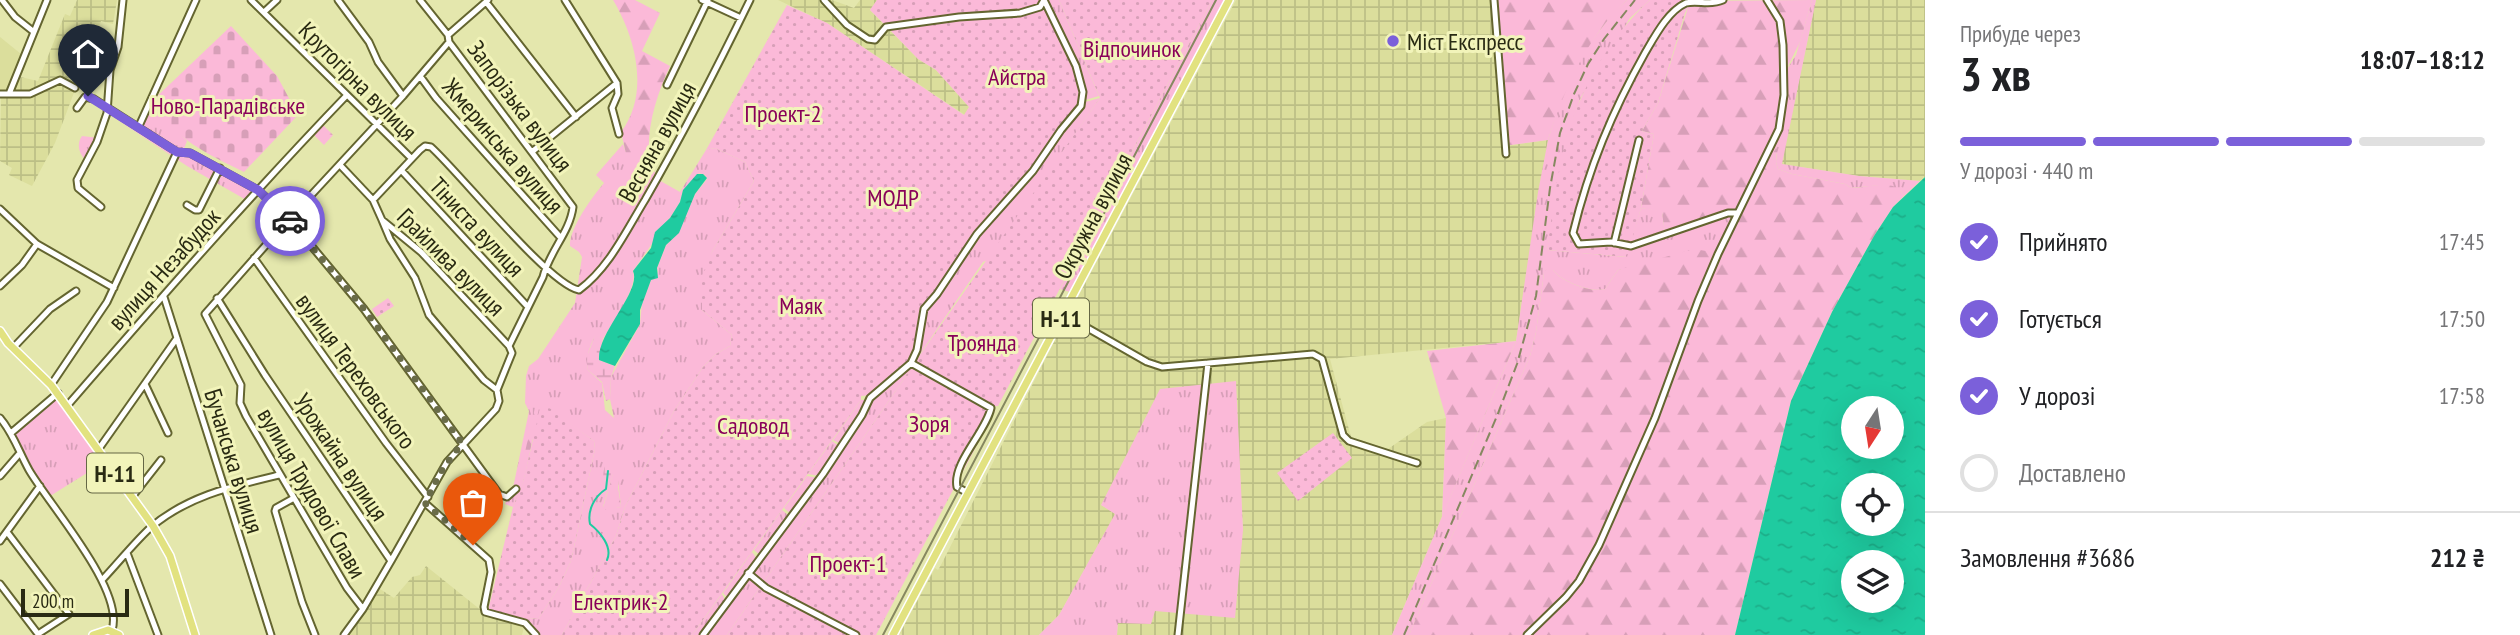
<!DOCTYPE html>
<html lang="uk">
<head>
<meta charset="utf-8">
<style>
  body { margin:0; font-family:"PT Sans Narrow",sans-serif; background:#f6f6f6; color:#202124; height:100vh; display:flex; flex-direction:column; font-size:26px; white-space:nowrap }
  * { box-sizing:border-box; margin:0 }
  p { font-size:23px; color:#757577 }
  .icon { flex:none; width:38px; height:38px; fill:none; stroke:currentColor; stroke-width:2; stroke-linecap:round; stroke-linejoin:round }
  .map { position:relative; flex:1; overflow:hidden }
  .drawer { display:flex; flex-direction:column; background:#fff; width:595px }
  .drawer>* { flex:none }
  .needle { width:46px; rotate:192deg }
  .buttons { position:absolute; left:1841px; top:396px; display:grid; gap:14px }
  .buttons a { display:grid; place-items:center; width:63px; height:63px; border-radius:50%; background:#fff; box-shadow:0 7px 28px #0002; font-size:35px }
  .scale { position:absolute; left:21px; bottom:18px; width:108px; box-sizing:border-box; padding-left:7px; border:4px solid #292a13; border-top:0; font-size:19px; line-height:24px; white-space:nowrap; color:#292a13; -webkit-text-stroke:5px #f2f4ba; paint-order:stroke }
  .pin { position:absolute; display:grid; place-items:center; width:60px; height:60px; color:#fff; margin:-72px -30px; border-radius:50% 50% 50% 0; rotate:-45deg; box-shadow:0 0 7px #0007 }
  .pin .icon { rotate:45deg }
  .courier { position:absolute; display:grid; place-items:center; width:70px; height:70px; margin:-35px; border:5px solid #7b60da; border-radius:50%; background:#fff; color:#222; box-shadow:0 2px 9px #0007 }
  .overview em { font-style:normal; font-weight:700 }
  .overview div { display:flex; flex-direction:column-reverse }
  .overview { display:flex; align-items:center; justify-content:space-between; height:119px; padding:0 35px }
  h1 { font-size:46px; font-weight:700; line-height:52px }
  .bar { display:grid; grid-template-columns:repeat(4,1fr); gap:10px 7px; align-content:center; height:84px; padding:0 35px }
  .bar i { height:9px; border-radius:5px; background:#e0e0e0 }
  .bar .active { background:#7b60da }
  .bar p { grid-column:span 4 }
  .line { display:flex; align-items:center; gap:18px; padding:0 35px; border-top:2px solid #e0e0e0 }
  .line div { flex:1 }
  ol { padding:0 35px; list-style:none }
  li { display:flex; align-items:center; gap:21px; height:77px }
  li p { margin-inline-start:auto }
  li .icon { padding:7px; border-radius:50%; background:#7b60da; color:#fff; stroke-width:4 }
  li:last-child { color:#757577 }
  li i { width:38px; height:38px; border:4px solid #e0e0e0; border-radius:50% }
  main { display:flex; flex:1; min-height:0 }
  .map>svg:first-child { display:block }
</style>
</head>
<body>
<main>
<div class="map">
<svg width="1925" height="635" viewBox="0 0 1925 635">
  <defs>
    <pattern id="industrial-grid" width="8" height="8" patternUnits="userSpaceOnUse" patternTransform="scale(1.75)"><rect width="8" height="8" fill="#dbde9c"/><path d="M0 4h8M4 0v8" fill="none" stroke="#bcbf86"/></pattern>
    <pattern id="grass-tufts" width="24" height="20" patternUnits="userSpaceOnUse" patternTransform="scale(1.75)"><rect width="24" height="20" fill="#fbb9d8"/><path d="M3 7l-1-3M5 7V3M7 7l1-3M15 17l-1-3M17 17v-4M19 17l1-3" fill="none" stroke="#d79fb8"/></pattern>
    <pattern id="forest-firs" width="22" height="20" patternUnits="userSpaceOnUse" patternTransform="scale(1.75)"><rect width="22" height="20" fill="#fbb9d8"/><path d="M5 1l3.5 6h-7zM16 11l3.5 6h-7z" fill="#d79fb8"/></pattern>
    <pattern id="wetland-marsh" width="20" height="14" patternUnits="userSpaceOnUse" patternTransform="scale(1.75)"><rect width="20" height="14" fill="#fbb9d8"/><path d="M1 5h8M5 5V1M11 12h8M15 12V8" fill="none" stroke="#d79fb8"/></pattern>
    <pattern id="cemetery-stones" width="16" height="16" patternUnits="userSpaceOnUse" patternTransform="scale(1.75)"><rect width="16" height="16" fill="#fbb9d8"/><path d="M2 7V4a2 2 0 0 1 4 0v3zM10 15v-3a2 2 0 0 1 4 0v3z" fill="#d79fb8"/></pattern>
    <pattern id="garden-dots" width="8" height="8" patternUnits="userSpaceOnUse" patternTransform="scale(1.75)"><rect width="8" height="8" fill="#fbb9d8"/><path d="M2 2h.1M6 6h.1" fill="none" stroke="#d79fb8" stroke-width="1.8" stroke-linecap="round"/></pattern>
    <pattern id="water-ripples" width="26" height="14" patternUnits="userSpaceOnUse" patternTransform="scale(1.75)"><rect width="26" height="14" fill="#1fcba0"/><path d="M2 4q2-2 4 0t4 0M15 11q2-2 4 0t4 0" fill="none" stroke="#1cae89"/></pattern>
  </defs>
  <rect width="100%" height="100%" fill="#e4e7ad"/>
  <!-- built -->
  <path fill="#dbde9c" d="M 0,37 L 21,54 L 6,91 L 0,91 Z"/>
  <!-- industrial -->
  <path fill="url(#industrial-grid)" d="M 77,0 L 117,0 L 113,24 L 101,21 L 55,143 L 32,186 L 9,175 L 12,168 L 0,161 L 1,94 L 9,94 L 16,76 L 38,81 L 65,14 L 70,16 Z
    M 778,0 L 832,0 L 854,8 L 860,0 L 877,0 L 870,10 L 918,59 L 936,70 L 969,107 L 965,115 L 827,23 Z
    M 1236,0 L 1494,0 L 1505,146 L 1548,140 L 1516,341 L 1330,359 L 1351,437 L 1388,449 L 1427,422 L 1446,418 L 1442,517 L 1392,635 L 1117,635 L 1118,623 L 1154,611 L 1243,530 L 1235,381 L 1101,505 L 1116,514 L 1059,615 L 1039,635 L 902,635 L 900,633 L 935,568 L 938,570 L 941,565 L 1055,340 Z
    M 1816,0 L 1925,0 L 1925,177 L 1920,181 L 1859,176 L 1781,164 Z
    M 426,566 L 487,615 L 524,627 L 522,635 L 349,635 L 380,589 L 394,598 L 412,577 L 420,575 Z"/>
  <!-- grass -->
  <path fill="url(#grass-tufts)" fill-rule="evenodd" d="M 1047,0 L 1059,0 L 1099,96 L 1085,100 L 1085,83 Z
    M 1212,0 L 1225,0 L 1070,292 L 1060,289 Z
    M 1627,0 L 1650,0 L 1630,18 L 1581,97 L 1568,134 L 1547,250 L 1626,257 L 1641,208 L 1662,211 L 1665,234 L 1736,213 L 1718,254 L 1618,270 L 1605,289 C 1592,293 1562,282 1553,270 L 1544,273 L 1536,332 L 1530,356 L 1409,635 L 1392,635 L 1516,341 L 1538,192 L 1548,140 L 1562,95 L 1585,50 L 1613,13 Z
    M 1812,0 L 1816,0 L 1782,164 L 1859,176 L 1920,181 L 1904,196 L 1901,191 L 1881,185 L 1851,188 L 1845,184 L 1792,174 L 1778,169 L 1776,162 L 1777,154 L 1771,146 L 1784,74 L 1796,55 Z
    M 1100,98 L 988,260 L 983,262 L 918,357 L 925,311 L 979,234 L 1085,102 Z
    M 149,100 L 187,141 L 183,151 L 258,190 L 248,201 L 187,166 L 109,114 L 111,112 L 138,126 Z
    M 82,136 L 99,138 L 87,161 C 79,155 76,144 82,136 Z
    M 623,144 L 627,155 L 637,159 L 649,156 L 657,179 L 680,192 L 706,150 L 715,148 L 745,162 L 754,181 L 712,252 L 702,310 L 732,335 L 730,346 L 716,354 L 703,367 L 674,411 L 625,507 L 616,536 L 562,635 L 540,635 L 525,622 L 526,619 L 539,618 L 559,587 L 571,561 L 595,449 L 594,441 L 559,416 L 532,440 L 523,483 L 513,507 L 505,504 L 513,488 L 529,411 L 525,403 L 526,376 L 529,366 L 538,359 L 575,303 L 582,257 L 579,252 L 570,246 C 569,229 592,197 604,183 L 596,175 ZM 699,173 L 705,175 L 707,179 L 695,194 L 678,233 L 666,245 L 657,268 L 658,272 L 651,280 L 642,303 L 640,324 L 611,377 L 610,399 L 614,418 L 605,410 L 602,383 L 588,370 C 586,357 589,348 595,336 L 603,339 C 611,325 639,286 633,271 L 672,215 L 680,202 L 683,190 ZM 612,474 L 618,480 L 621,506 L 618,508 L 613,503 L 603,507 Z
    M 909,366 L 913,366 L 727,635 L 706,635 L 870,404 Z
    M 1236,381 L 1243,530 L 1235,618 L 1155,611 L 1151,624 L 1118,623 L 1117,635 L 1039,635 L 1059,615 L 1115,514 L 1101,505 L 1160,389 Z
    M 58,393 L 106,461 L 47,498 L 11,433 Z
    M 861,400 L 868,400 L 867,404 L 841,444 L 833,440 Z
    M 832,441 L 840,447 L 820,476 L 808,474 Z
    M 807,476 L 818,478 L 791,514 L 784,508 Z
    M 782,510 L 789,516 L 760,555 L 754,550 Z
    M 752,552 L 757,559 L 727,597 L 723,593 Z
    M 722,594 L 726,602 L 702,635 L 692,635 Z"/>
  <!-- forest -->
  <path fill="url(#forest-firs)" d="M 613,0 L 635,0 L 660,13 L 642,51 L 670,66 C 657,94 647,125 649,156 L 633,163 L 628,162 L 621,132 C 650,94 636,38 613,0 Z
    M 1494,0 L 1627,0 C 1586,38 1565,88 1548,140 L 1504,146 Z
    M 1812,0 L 1800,42 L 1784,74 L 1783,112 L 1771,146 L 1777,149 L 1776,162 L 1778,169 L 1792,174 L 1845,184 L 1851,188 C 1869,188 1895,177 1904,196 L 1893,207 L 1874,236 L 1832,312 L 1791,401 L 1735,635 L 1409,635 L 1530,356 L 1536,332 L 1544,273 L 1549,264 L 1554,265 L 1553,270 C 1562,282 1591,293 1605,289 L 1618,270 L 1694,249 L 1718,253 L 1736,213 L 1665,234 L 1662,212 L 1641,208 L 1654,134 L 1642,131 L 1658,103 L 1690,1 Z
    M 323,125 L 333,135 L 324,145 L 314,135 Z
    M 1516,341 L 1442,517 L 1446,418 L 1427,351 Z
    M 541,402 L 567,420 L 539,408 L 525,475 L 522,477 L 521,470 L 534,412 L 536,405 Z
    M 614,470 L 620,473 L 618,487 L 621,506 L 618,508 L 612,504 L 606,510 L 603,508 Z"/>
  <!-- wetland -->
  <path fill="url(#wetland-marsh)" d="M 595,335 L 603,339 L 599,360 L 615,366 L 611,377 L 610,399 L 606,401 L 602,382 L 588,370 L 586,359 Z
    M 608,459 L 614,470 L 608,492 L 602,484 L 605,462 Z"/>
  <!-- cemetery -->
  <path fill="url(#cemetery-stones)" d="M 231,26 L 277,76 L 298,115 L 244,172 C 203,152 179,141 151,102 Z"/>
  <!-- garden -->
  <path fill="url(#garden-dots)" d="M 877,0 L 1042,0 L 1042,4 L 1019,12 L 886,26 L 870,10 Z
    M 1059,0 L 1212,0 L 998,406 L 993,406 L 915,362 L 1100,98 Z
    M 1650,0 L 1723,0 L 1691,1 L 1685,13 L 1658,103 L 1642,131 L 1654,134 L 1641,208 L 1627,257 L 1547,250 C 1553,211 1557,170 1568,132 C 1584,84 1612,34 1650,0 Z
    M 787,5 L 827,23 L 964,115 L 969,107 L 936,70 L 918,59 L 888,28 L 1042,9 L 1045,5 C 1055,25 1086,80 1082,101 C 1079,111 1033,167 1023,180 L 1019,181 L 976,233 L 936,293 L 922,308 L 916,350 L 909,363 L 871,395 L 861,396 L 861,400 L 692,635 L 562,635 L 616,536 L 625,507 L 674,411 L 703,367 L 716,354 L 730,346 L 732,335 L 702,310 L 702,276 L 712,252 L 754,181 L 745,162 L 715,148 L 706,150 Z
    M 388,298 L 394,306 L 377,317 L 372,309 Z
    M 913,366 L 995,411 L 876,635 L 727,635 Z
    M 541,405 L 551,409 L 594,441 L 595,449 L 571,561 L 559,587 L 539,618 L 527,619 L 524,627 L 487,615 L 513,507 L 523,482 Z
    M 1333,433 L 1352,458 L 1298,501 L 1277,473 Z"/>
  <!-- water -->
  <path fill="url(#water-ripples)" fill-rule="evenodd" d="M 697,174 L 703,174 L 707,178 L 695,194 L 679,233 L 666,245 L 657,268 L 658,278 L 651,280 L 640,310 L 640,324 L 615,366 L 599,360 C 597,332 642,291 633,271 L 651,248 L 655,232 L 670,218 L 680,202 L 683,190 Z
    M 1925,177 L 1925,635 L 1735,635 L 1791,401 L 1832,312 L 1874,236 L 1893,207 ZM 1853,408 L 1892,408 L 1892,446 L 1853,446 ZM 1853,485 L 1892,485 L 1892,523 L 1853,523 ZM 1853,562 L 1892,562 L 1892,600 L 1853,600 Z"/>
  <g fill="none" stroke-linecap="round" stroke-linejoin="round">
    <!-- stream -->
    <path stroke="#1fcba0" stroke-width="2" d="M 607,560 C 613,547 600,532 590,524 C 587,510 595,496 606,489 L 608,471"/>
    <!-- minor casing -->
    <g stroke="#646530" stroke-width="9">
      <path id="minor" d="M 2,0 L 15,17 L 34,32
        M 251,0 L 411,158
        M 338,0 L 369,42 L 378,62 L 403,96
        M 420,0 L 448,35 L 449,42 L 573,207 C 570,232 549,252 543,277 L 509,346
        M 565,0 L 617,83 L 618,94 L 612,108 L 619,134
        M 702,0 L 741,18
        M 824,0 L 847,25 L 868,39 L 875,40 L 886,27 L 959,17 L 1020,13 L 1040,7 L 1044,0
        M 1494,0 L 1506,154
        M 1723,0 C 1710,6 1698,0 1686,3 C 1668,11 1655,36 1645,53 C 1612,112 1589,167 1573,233 L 1579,244 L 1611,242 L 1631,246 L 1728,213 L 1736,213
        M 486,2 L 576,117
        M 264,12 L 277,0
        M 448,35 L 488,0
        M 420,76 L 436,98 L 561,238
        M 667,85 L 708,0
        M 0,94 L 30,94 L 60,80 L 75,88
        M 9,94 L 47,0
        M 77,108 L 85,97 L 94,99 L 177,152
        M 139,126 L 196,0
        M 533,151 L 617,83
        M 177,152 L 190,153 L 258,190 L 289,219 L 364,309 L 499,494 L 507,497 L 516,489
        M 340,165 L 373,200 L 382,220 L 421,252 L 509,346 L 512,353 L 497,390
        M 401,170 L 528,307
        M 373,200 L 420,150 L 425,146 L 431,147 C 460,173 549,285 579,290 C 609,268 626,231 645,200 C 683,134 717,68 750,0
        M 187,205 L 195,210 L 199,210 L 220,168
        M 101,207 L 78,188 L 77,180 L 97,142 L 107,113 L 110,70 L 118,47 L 123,0
        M 0,209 L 37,244 L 114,288
        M 382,220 L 390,239 L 415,278 L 429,315 L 484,380 L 497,390 L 499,401 L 496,409 L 447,462 L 391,561
        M 1614,243 L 1639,140
        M 254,258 L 386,443 L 428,497
        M 0,286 L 22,265 L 37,244
        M 164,297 L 271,635
        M 217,298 L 265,375 L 391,561 L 363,609 L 344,635
        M 1063,314 L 1147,362 L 1162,367 L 1313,354 L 1322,359 L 1343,435 L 1349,441 L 1417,463
        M 13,348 L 50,309 L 76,291
        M 911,363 L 991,408 C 986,432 952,463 957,487 L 968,493
        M 145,384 L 168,433
        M 51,385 L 107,302 L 177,152
        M 67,406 C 158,301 250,196 347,95
        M 0,418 C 13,433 19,452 29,470 C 50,506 125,590 112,630
        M 11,433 L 58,393
        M 98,450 L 177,338
        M 0,476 L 20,453
        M 132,497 L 161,460
        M 294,498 L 276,508 L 275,511 L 302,602 L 315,635
        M 425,503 L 489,560 L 491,572 L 484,607 L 485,612 L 525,623 L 536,635
        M 0,541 L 40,486
        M 127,553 L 158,635
        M 748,573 L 766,588 L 856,635
        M 102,580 C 118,563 133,544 150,528 C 187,496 233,486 279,475
        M 0,584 L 38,634 L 69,614 L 7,532
        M 363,609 L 347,588 L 246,416 L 240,403 L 241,385 L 205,314 L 289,219 L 403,96 L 449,42
        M 703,635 L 823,474 L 862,415 L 870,398 L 911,363 L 917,350 L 924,309 L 937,294 L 977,234 L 1033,171 L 1061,130 L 1081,106 L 1083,92 L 1076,66 L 1044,0
        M 1178,635 L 1208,363
        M 1527,635 L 1566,597 L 1579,581 L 1599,545 L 1655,418 L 1698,301 L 1718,254 L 1779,129 L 1784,95 L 1783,45 L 1780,21 L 1767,0"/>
    </g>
    <!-- major casing -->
    <g stroke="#fff" stroke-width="10">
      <path id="major" d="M 0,331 L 8,343 L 51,385 L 153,526 L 170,556 L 195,635
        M 93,635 L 108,630 L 119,635
        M 893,635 L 1229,0"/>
    </g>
    <!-- minor -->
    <use href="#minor" stroke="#fff" stroke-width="5"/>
    <!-- major -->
    <use href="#major" stroke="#e2e280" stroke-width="7"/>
    <!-- tram -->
    <path stroke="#868860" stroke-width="2" d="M 883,635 L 1216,0"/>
    <!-- rail -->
    <path stroke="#868860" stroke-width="2" stroke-dasharray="10 5" stroke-linecap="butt" d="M 1404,635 L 1497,416 L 1517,364 L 1536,296 L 1550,188 L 1560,133 L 1574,94 L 1588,64 L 1604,39 L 1635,0"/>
  </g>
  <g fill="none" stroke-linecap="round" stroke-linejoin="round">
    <!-- done -->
    <path stroke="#6a6c49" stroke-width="7" stroke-dasharray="0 12.6" d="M 290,221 L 364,309 L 462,443 L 440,473 L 425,503 L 473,545"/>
    <!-- route -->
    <path stroke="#7b60da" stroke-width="9" d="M 88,96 L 177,152 L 190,153 L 258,190 L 290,221"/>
  </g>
  <!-- markers -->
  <circle fill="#7b60da" stroke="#f2f4ba" stroke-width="2.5" cx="1393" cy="41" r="7"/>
  <g text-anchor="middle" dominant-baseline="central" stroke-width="6" stroke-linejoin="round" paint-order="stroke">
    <!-- shield labels -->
    <g fill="#f2f4ba" stroke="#656745" stroke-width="2">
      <rect x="1033" y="298.5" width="56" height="39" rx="5"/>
      <rect x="87" y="453.5" width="56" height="39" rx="5"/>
    </g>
    <g font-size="23" font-weight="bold" fill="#292a13">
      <text x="1061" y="318">Н-11</text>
      <text x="115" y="473">Н-11</text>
    </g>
    <!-- poi labels -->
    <g font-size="24" fill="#292a13" stroke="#f2f4ba" text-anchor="start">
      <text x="1407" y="41">Міст Експресс</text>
    </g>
    <!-- park labels -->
    <g font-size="24" fill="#890059" stroke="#f2f4ba">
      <text x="1132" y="48">Відпочинок</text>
      <text x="1017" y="76">Айстра</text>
      <text x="228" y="105">Ново-Парадівське</text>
      <text x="783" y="113">Проект-2</text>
      <text x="893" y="197">МОДР</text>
      <text x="801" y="305">Маяк</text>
      <text x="982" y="342">Троянда</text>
      <text x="929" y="423">Зоря</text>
      <text x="753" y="425">Садовод</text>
      <text x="848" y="563">Проект-1</text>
      <text x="621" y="601">Електрик-2</text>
    </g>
    <!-- street labels -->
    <g font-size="24" fill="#292a13" stroke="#f2f4ba">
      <text transform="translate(358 81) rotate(45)">Крутогірна вулиця</text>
      <text transform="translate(520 106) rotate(53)">Запорізька вулиця</text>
      <text transform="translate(657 142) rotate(-61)">Весняна вулиця</text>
      <text transform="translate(503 146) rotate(49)">Жмеринська вулиця</text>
      <text transform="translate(1093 216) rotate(-62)">Окружна вулиця</text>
      <text transform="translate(477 227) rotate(47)">Тіниста вулиця</text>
      <text transform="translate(451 262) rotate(45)">Грайлива вулиця</text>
      <text transform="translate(164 269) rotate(-48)">вулиця Незабудок</text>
      <text transform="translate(356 371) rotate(54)">вулиця Тереховського</text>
      <text transform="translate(341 457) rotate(56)">Урожайна вулиця</text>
      <text transform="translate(234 461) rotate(73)">Бучанська вулиця</text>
      <text transform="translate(312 493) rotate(60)">вулиця Трудової Слави</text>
    </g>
  </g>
</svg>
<div class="buttons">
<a><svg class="needle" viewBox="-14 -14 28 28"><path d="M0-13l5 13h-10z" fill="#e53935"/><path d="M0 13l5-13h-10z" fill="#757577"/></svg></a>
<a><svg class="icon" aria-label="locate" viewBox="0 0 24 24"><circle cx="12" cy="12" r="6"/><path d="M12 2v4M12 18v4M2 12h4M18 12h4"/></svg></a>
<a><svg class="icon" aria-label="layers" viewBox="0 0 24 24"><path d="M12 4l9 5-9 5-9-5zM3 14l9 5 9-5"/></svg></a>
</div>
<div class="scale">200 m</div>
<div class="pin" style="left:473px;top:545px;background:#ea580c"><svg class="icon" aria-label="bag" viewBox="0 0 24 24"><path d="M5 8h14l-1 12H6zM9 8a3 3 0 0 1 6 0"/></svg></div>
<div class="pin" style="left:88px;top:96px;background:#1f2937"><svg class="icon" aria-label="home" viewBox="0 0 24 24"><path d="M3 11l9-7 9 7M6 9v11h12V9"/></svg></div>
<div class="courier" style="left:290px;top:221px"><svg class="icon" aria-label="car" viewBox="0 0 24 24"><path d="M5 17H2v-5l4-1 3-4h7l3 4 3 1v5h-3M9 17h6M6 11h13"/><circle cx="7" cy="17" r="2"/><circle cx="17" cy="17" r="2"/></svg></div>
</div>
<section class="drawer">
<div class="overview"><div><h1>3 хв</h1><p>Прибуде через</p></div><em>18:07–18:12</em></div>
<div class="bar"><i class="active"></i><i class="active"></i><i class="active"></i><i></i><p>У дорозі · 440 m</p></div>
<ol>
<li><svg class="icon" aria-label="check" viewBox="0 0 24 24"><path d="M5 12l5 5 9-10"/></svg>Прийнято<p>17:45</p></li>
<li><svg class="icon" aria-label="check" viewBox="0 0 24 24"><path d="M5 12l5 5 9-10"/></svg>Готується<p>17:50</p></li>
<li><svg class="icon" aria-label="check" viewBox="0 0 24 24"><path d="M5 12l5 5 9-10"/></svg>У дорозі<p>17:58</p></li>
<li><i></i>Доставлено</li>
</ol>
<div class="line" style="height:91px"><div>Замовлення #3686</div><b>212 ₴</b></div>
</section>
</main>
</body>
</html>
